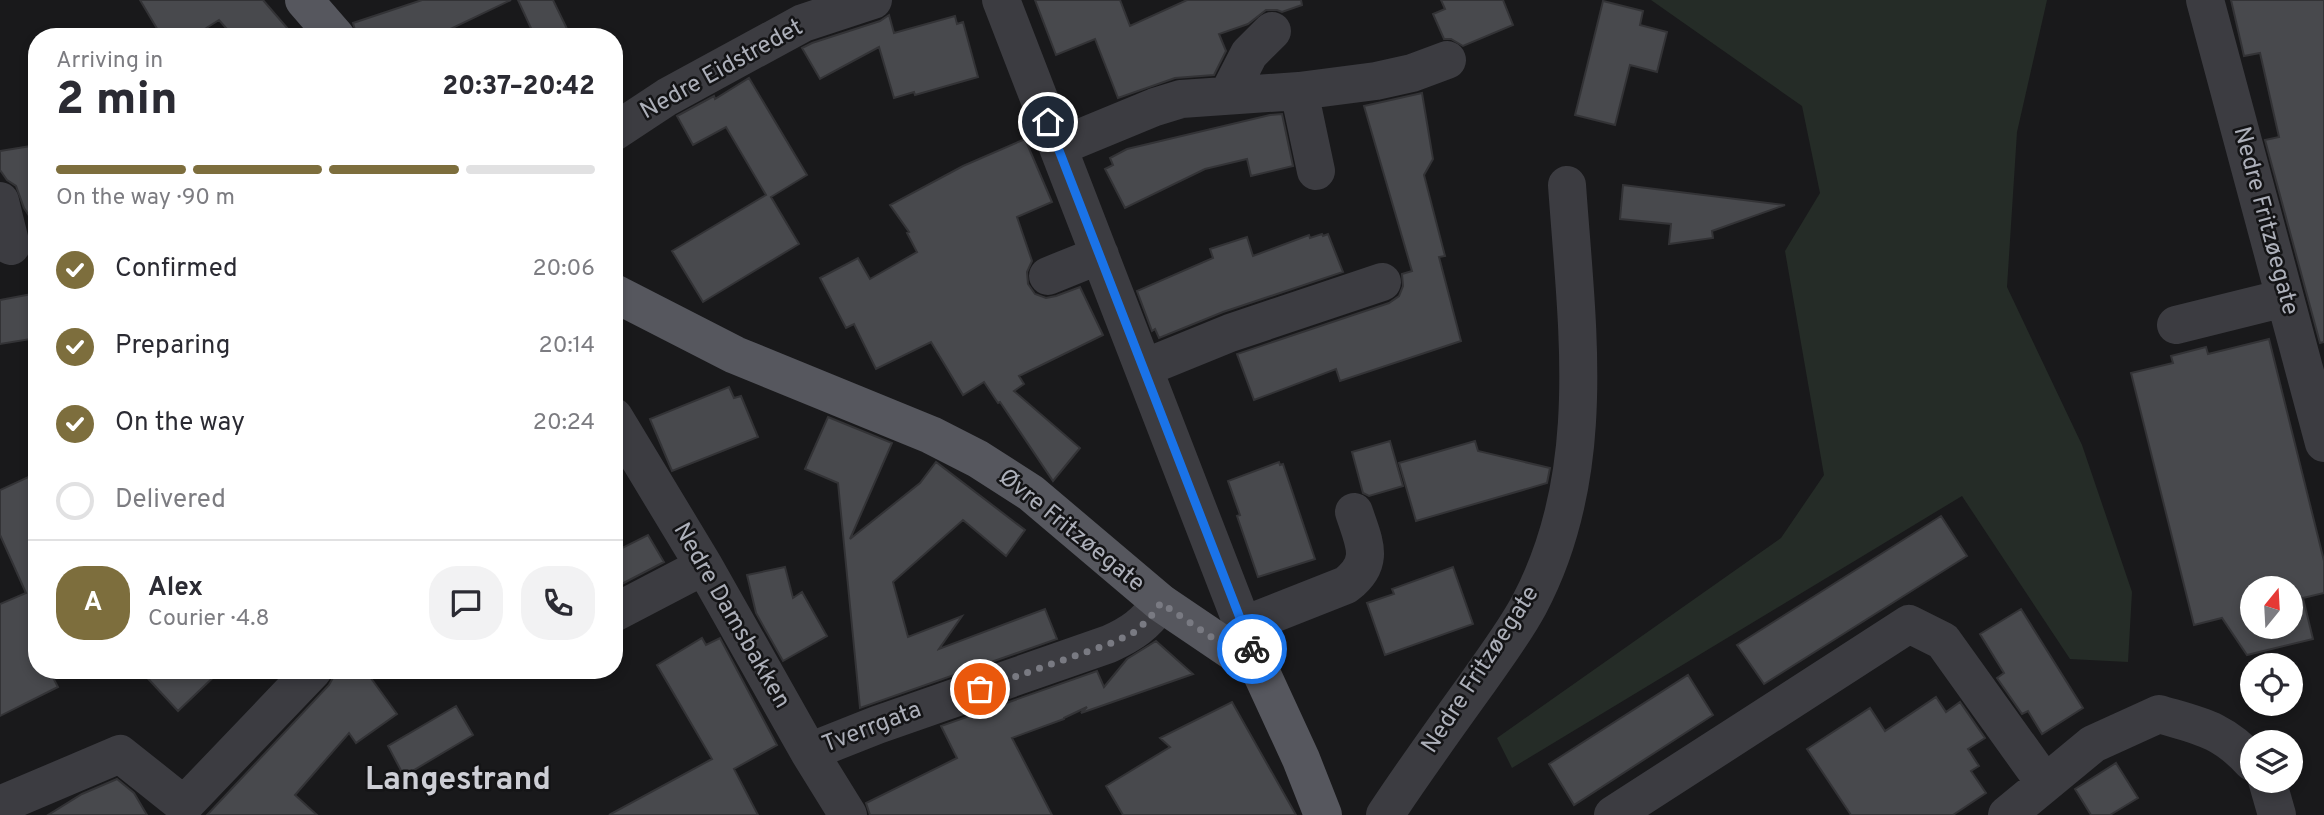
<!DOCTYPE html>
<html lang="en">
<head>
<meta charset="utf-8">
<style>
  body { margin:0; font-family:Overpass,sans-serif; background:#f2f2f3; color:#2b2b33; height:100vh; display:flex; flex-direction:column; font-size:26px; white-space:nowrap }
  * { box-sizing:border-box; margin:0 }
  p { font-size:23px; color:#7c7c81 }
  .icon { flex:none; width:38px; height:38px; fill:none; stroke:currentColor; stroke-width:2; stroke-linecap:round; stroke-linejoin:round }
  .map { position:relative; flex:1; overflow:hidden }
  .drawer { position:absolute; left:28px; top:28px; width:595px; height:651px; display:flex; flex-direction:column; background:#fff; border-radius:28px; box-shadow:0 4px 10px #0003 }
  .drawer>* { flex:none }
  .needle { width:46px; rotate:18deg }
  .fabs { position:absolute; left:2240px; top:576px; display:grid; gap:14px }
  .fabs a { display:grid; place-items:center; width:63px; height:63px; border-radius:50%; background:#fff; box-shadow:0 4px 10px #0003; font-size:35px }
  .pin { position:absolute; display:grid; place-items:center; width:60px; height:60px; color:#fff; margin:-30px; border:4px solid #fff; border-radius:50%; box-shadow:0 2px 7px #0007 }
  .courier { position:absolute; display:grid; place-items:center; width:70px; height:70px; margin:-35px; border:5px solid #1a73e8; border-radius:50%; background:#fff; color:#222; box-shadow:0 2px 9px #0007 }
  .headline em { font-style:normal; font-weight:800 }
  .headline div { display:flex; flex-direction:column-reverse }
  .headline { display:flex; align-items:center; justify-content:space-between; height:119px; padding:0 28px }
  h1 { font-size:46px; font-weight:800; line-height:52px }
  .bar { display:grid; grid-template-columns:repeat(4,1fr); gap:10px 7px; align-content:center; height:84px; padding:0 28px }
  .bar i { height:9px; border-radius:5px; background:#e1e1e2 }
  .bar .selected { background:#7d6e3d }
  .bar p { grid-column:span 4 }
  .line { display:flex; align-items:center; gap:18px; padding:0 28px; border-top:2px solid #e1e1e2 }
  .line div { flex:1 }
  .round { display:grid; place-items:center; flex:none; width:74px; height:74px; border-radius:28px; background:#f2f2f3 }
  ol { padding:0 28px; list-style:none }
  li { display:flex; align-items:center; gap:21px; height:77px }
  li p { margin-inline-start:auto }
  li .icon { padding:7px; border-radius:50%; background:#7d6e3d; color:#fff; stroke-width:4 }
  li:last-child { color:#7c7c81 }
  li i { width:38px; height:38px; border:4px solid #e1e1e2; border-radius:50% }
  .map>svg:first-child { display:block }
</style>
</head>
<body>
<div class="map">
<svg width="2324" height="815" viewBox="0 0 2324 815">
  <rect width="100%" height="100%" fill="#19191b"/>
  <!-- green -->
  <path fill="#252c27" d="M 1651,0 L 2047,0 L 2017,132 L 2007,287 L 2082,445 L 2132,592 L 2128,662 L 2070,659 L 1962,496 L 1512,768 L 1497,738 L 1781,538 L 1824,475 L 1785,251 L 1820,193 L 1802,106 Z"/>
  <!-- building -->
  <path fill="#48494d" stroke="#333336" stroke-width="2" fill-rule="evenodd" d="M 140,0 L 263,0 L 295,37 L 234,37 L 219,20 L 192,37 L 162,37 Z
    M 422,0 L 511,0 L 446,31 L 439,37 L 357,37 L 353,23 Z
    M 518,0 L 553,0 L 571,37 L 535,37 Z
    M 1035,0 L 1120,0 L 1130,26 L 1187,0 L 1301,0 L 1302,5 L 1282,12 L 1277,10 L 1266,10 L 1248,24 L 1219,34 L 1226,51 L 1214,75 L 1175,78 L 1118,98 L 1095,39 L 1056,55 Z
    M 1441,0 L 1503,0 L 1513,25 L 1463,46 L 1451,39 L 1444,39 L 1433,14 L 1445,9 Z
    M 2231,0 L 2324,0 L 2324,342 L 2320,343 L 2265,140 L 2279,137 L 2260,53 L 2244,56 Z
    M 1603,1 L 1643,11 L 1640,25 L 1667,32 L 1657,72 L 1630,65 L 1615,125 L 1575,115 Z
    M 889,15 L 894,33 L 955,16 L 957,24 L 963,22 L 978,77 L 915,95 L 914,92 L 894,98 L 879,47 L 820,79 L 802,48 L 812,43 L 880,21 Z
    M 749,78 L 807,175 L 771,197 L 799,244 L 703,302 L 672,251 L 766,195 L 726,127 L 693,145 L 677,116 L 714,96 L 715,99 Z
    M 1422,93 L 1433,159 L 1424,175 L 1445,256 L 1439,257 L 1461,341 L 1340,381 L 1336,369 L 1254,400 L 1237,354 L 1389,303 L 1399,296 L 1403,286 L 1402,274 L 1412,271 L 1364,106 Z
    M 1282,114 L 1293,166 L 1251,176 L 1247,159 L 1205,169 L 1125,208 L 1105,169 L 1113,165 L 1110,158 L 1127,149 L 1270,115 Z
    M 1025,139 L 1052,202 L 1017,217 L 1032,261 L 1027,272 L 1028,284 L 1035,294 L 1046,298 L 1056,296 L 1080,287 L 1103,335 L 1019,376 L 1024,384 L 1014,391 L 1080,448 L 1053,481 L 1000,402 L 998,403 L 984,382 L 963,395 L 931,342 L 876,369 L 854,324 L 846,328 L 820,278 L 858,258 L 870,279 L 917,252 L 907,233 L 909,232 L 890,205 L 963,166 Z
    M 37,145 L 37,228 L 24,208 L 16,186 L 7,180 L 0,170 L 0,151 Z
    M 1623,185 L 1785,205 L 1712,231 L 1713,238 L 1669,244 L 1671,224 L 1620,219 Z
    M 1322,234 L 1323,236 L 1328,234 L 1343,272 L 1223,312 L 1159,338 L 1155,329 L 1152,331 L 1137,291 L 1213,258 L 1210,249 L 1247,237 L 1253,256 L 1309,235 L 1310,238 Z
    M 37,293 L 37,338 L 0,344 L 0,300 Z
    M 2269,339 L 2324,561 L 2324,593 L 2303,598 L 2313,639 L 2247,655 L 2222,618 L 2194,625 L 2131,373 L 2173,363 L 2171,356 L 2206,347 L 2208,354 ZM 2252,588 L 2291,588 L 2291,626 L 2252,626 Z
    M 729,387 L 734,398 L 741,396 L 758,437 L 672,471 L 650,419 Z
    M 828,417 L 892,443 L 850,539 L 920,483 L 936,462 L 1025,530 L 1006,556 L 963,520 L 893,582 L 908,637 L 962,616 L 939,649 L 1045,609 L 1057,639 L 860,708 L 838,483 L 805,469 Z
    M 1390,441 L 1403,486 L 1369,496 L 1363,493 L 1352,452 Z
    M 1475,441 L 1478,451 L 1550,468 L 1547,483 L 1416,521 L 1399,463 Z
    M 1279,462 L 1280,465 L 1283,464 L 1315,559 L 1258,577 L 1237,516 L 1240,515 L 1228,481 Z
    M 37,473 L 37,670 L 49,670 L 58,687 L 0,716 L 0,604 L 26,593 L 0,535 L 0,490 Z
    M 1941,516 L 1967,556 L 1764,684 L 1737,645 Z
    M 648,535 L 664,562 L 614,588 L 614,552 Z
    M 785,567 L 793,598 L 802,592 L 827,636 L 783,661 L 756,613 L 747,575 Z
    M 1453,567 L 1473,624 L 1385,655 L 1367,603 L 1394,594 L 1392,589 Z
    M 2021,609 L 2083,708 L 2042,734 L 2028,711 L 2022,714 L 1997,678 L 2004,673 L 1980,634 Z
    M 702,638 L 706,645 L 720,638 L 777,745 L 734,769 L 758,815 L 609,815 L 712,759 L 657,665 Z
    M 1156,641 L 1193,674 L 1081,713 L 1087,707 L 1064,718 L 1064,719 L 1012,738 L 1052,815 L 870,815 L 866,803 L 957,758 L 941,726 L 1097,671 L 1104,687 L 1127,659 Z
    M 140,670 L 221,670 L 178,711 Z
    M 334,670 L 365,670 L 397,714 L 356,743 L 349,733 L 295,795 L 317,815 L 207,815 L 329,685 L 334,676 Z
    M 1688,675 L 1713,715 L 1574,805 L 1549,764 Z
    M 1936,697 L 1946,712 L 1960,702 L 1985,738 L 1968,749 L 1979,766 L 1971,771 L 1986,793 L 1953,815 L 1851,815 L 1807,749 L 1870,708 L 1885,731 Z
    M 1232,702 L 1296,815 L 1123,815 L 1106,786 L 1170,747 L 1160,738 Z
    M 456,706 L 473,735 L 404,776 L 388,746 Z
    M 2116,763 L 2138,798 L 2110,815 L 2091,815 L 2075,789 Z
    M 117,779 L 134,793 L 147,815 L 48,815 L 82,794 Z"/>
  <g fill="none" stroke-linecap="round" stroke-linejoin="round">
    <!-- minor -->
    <path stroke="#3c3c41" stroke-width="38" d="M 1001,0 L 1260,670
      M 2205,0 L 2324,443
      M 1299,91 L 1316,171
      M 1228,95 L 1249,54 L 1272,31
      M 614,132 L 667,97 L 803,23 L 873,0
      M 1058,147 L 1155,107 L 1181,99 L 1299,91 L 1376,81 L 1412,73 L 1447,60
      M 0,201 L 11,246
      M 1048,276 L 1100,255
      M 2176,325 L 2285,298
      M 1144,368 L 1230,333 L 1382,282
      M 614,417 L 704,566 L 809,752 L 848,815
      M 614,613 L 704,566
      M 1242,626 L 1346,585 C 1376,562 1364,543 1354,512
      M 809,752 L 877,725 L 1109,644 C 1133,633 1144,625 1161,603
      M 2267,780 L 2277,815
      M 0,805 L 120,754 L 184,805 L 313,670
      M 1385,815 C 1414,771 1445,728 1476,685 C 1494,659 1514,633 1529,605 C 1599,473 1577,328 1567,185
      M 1613,815 L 1909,624 L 1943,641 L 2044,782
      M 2007,815 L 2093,744 L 2159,714 C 2200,726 2222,729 2252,762"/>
    <!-- major -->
    <path stroke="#56575e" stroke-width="38" d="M 304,0 L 336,37
      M 614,293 L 735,355 L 931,435 L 978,459 L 1031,493 L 1161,603 L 1260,670 L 1301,759 L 1323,815"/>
  </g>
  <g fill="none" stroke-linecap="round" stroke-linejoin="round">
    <!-- done -->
    <path stroke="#797a82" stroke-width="7" stroke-dasharray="0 12.6" d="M 980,689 L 1109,644 L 1133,633 L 1148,620 L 1161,603 L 1260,670 L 1252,649"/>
    <!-- route -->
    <path stroke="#1a73e8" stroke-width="9" d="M 1048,122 L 1252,649"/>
  </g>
  <g text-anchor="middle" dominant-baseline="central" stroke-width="5" stroke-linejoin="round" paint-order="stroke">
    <!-- street labels -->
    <g font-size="24" fill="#acafb9" stroke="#141416">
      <text transform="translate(722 70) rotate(-29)">Nedre Eidstredet</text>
      <text transform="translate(2265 221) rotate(75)">Nedre Fritzøegate</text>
      <text transform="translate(1071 531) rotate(39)">Øvre Fritzøegate</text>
      <text transform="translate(731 616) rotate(60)">Nedre Damsbakken</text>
      <text transform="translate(1481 670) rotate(-57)">Nedre Fritzøegate</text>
      <text transform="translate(872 728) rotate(-21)">Tverrgata</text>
    </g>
    <!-- district labels -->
    <g font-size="32" font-weight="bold" fill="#cdced5" stroke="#141416">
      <text x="458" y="781">Langestrand</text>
    </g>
  </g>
</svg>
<div class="fabs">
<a><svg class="needle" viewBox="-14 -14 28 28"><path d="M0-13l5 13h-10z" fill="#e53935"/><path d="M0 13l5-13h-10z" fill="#7c7c81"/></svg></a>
<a><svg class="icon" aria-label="locate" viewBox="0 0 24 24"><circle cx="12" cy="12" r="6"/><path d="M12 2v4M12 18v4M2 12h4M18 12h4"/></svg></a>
<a><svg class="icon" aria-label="layers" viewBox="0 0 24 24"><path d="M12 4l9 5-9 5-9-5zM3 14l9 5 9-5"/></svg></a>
</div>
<div class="pin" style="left:980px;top:689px;background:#ea580c"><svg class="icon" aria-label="bag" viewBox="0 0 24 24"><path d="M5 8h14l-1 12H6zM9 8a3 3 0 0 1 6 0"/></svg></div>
<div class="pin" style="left:1048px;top:122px;background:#1f2937"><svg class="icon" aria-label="home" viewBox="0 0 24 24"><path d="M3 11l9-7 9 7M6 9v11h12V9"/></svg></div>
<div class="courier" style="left:1252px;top:649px"><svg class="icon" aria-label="bike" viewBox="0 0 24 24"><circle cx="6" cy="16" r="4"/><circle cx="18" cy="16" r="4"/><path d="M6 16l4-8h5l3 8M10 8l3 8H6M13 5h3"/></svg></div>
<section class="drawer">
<div class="headline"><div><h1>2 min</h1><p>Arriving in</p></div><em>20:37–20:42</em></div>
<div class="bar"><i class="selected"></i><i class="selected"></i><i class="selected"></i><i></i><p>On the way · 90 m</p></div>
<ol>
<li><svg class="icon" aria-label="check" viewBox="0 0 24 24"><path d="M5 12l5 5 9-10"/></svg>Confirmed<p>20:06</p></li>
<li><svg class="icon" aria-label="check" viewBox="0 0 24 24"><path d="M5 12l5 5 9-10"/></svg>Preparing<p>20:14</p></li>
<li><svg class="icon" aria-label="check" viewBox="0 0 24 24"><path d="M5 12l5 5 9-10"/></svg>On the way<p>20:24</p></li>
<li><i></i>Delivered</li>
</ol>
<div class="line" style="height:126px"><b class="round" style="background:#7d6e3d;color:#fff">A</b><div><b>Alex</b><p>Courier · 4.8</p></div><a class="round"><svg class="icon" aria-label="chat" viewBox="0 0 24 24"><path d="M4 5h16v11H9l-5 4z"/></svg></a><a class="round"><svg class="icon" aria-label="phone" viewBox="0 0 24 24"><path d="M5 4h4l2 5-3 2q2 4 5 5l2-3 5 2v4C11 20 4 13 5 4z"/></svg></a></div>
</section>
</div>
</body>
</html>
